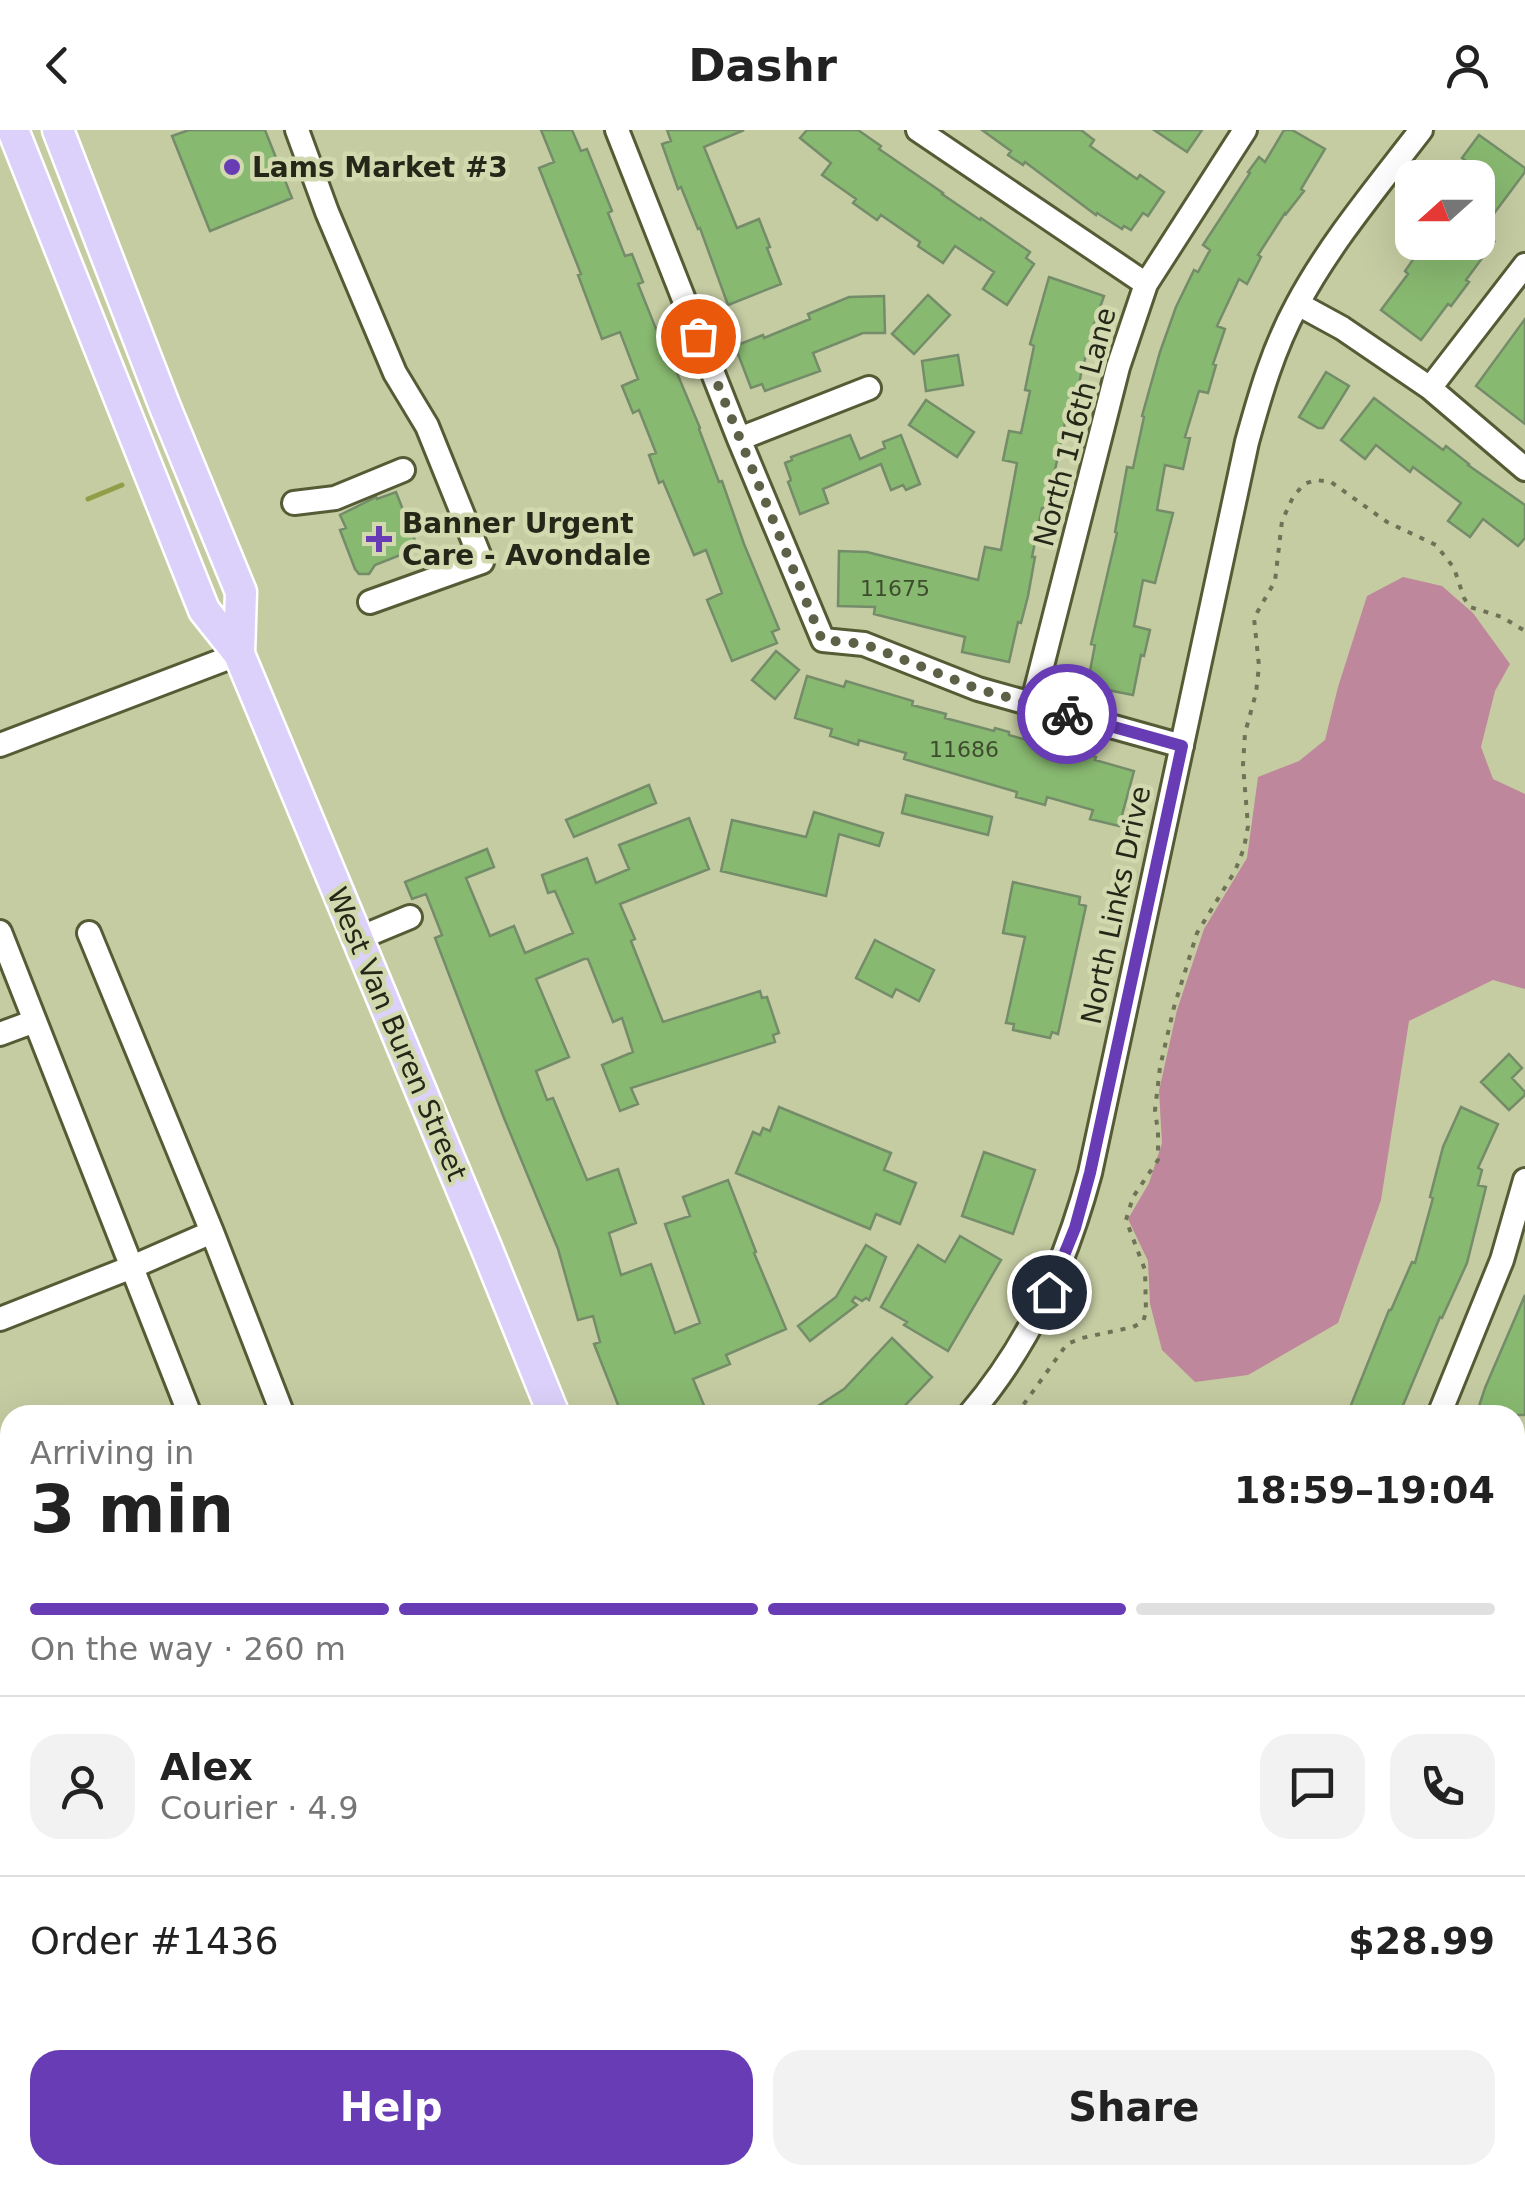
<!DOCTYPE html>
<html lang="en">
<head>
<meta charset="utf-8">
<style>
  body { margin:0; font-family:"DejaVu Sans",sans-serif; background:#f2f2f2; color:#222; height:100vh; display:flex; flex-direction:column; font-size:38px; white-space:nowrap }
  * { box-sizing:border-box; margin:0 }
  p { font-size:32px; color:#767676 }
  .icon { flex:none; width:55px; height:55px; fill:none; stroke:currentColor; stroke-width:2; stroke-linecap:round; stroke-linejoin:round }
  .map { position:relative; flex:1; overflow:hidden }
  .sheet { position:absolute; left:0px; top:1275px; width:1525px; height:780px; display:flex; flex-direction:column; background:#fff; border-radius:30px 30px 0 0; box-shadow:0 10px 40px #0002 }
  .sheet>* { flex:none }
  .needle { width:65px; rotate:249deg }
  .buttons { position:absolute; left:1395px; top:30px; display:grid; gap:20px }
  .buttons a { display:grid; place-items:center; width:100px; height:100px; border-radius:20px; background:#fff; box-shadow:0 10px 40px #0002; font-size:50px }
  .pin { position:absolute; display:grid; place-items:center; width:85px; height:85px; color:#fff; margin:-42px; border:5px solid #fff; border-radius:50%; box-shadow:0 2px 10px #0007 }
  .courier { position:absolute; display:grid; place-items:center; width:100px; height:100px; margin:-50px; border:8px solid #683cb4; border-radius:50%; background:#fff; color:#222; box-shadow:0 2px 12px #0007 }
  .head em { font-style:normal; font-weight:600 }
  .head div { display:flex; flex-direction:column-reverse }
  .head { display:flex; align-items:center; justify-content:space-between; height:170px; padding:0 30px }
  h1 { font-size:65px; font-weight:600; line-height:75px }
  .bar { display:grid; grid-template-columns:repeat(4,1fr); gap:15px 10px; align-content:center; height:120px; padding:0 30px }
  .bar i { height:12px; border-radius:8px; background:#e0e0e0 }
  .bar .on { background:#683cb4 }
  .bar p { grid-column:span 4 }
  .line { display:flex; align-items:center; gap:25px; padding:0 30px; border-top:2px solid #e0e0e0 }
  .line div { flex:1 }
  .round { display:grid; place-items:center; flex:none; width:105px; height:105px; border-radius:30px; background:#f2f2f2 }
  .button { display:flex; gap:20px; margin-top:auto; padding:20px 30px }
  .button a { flex:1; height:115px; border-radius:30px; background:#683cb4; color:#fff; font-size:40px; font-weight:600; line-height:115px; text-align:center }
  .button a+a { background:#f2f2f2; color:#222 }
  header { display:flex; justify-content:space-between; align-items:center; height:130px; padding:0 30px; background:#fff; font-size:45px; font-weight:600 }
  .map>svg:first-child { display:block }
</style>
</head>
<body>
<header><svg class="icon" aria-label="back" viewBox="0 0 24 24"><path d="M15 5l-7 7 7 7"/></svg>Dashr<svg class="icon" aria-label="person" viewBox="0 0 24 24"><circle cx="12" cy="8" r="4"/><path d="M4 21q1-7 8-7t8 7"/></svg></header>
<div class="map">
<svg width="1525" height="2055" viewBox="0 0 1525 2055">
  <rect width="100%" height="100%" fill="#c5cca2"/>
  <!-- green -->
  <path fill="#bf879b" d="M 1403,447 L 1442,456 L 1473,483 L 1510,534 L 1495,561 L 1481,617 L 1493,649 L 1525,664 L 1525,859 L 1493,850 L 1409,891 L 1381,1070 L 1338,1193 L 1248,1245 L 1195,1252 L 1162,1220 L 1150,1174 L 1148,1131 L 1128,1089 L 1149,1053 L 1162,1013 L 1159,961 L 1177,880 L 1204,799 L 1247,728 L 1258,647 L 1299,631 L 1325,610 L 1338,557 L 1367,466 Z
    M 1525,1674 L 1525,1850 L 1515,1853 L 1515,1677 Z
    M 1525,1923 L 1525,2055 L 1067,2055 L 1069,2045 L 1515,2045 L 1515,1927 Z"/>
  <g fill="none" stroke-linecap="round" stroke-linejoin="round">
    <!-- stream -->
    <path stroke="#929e47" stroke-width="5" d="M 88,369 L 122,355"/>
  </g>
  <!-- building -->
  <path fill="#88b970" stroke="#748c69" stroke-width="2.5" d="M 189,0 L 265,0 L 292,68 L 210,101 L 172,6 Z
    M 541,0 L 572,0 L 581,21 L 587,19 L 612,81 L 608,83 L 625,126 L 632,124 L 643,152 L 638,154 L 656,199 L 659,198 L 663,208 L 666,207 L 672,223 L 669,224 L 700,298 L 699,299 L 719,352 L 722,351 L 744,414 L 779,499 L 772,502 L 777,513 L 732,531 L 707,470 L 722,463 L 706,420 L 694,425 L 663,351 L 659,353 L 649,325 L 656,323 L 639,280 L 633,283 L 622,256 L 638,249 L 620,202 L 602,209 L 578,145 L 581,144 L 539,38 L 554,32 Z
    M 667,0 L 744,0 L 704,17 L 737,98 L 759,89 L 770,117 L 767,118 L 781,154 L 728,175 L 700,98 L 698,99 L 681,57 L 678,59 L 662,14 L 671,11 Z
    M 807,0 L 858,0 L 881,16 L 879,19 L 943,63 L 942,64 L 980,90 L 981,88 L 1030,122 L 1026,128 L 1034,134 L 1007,175 L 983,159 L 994,142 L 955,116 L 943,133 L 918,116 L 920,112 L 881,85 L 877,90 L 853,73 L 856,69 L 822,45 L 831,33 L 800,8 Z
    M 982,0 L 1081,0 L 1094,10 L 1090,16 L 1137,49 L 1140,45 L 1164,62 L 1148,86 L 1143,83 L 1131,100 L 1124,96 L 1122,99 L 1097,83 L 1096,85 L 1025,32 L 1023,35 L 1008,25 L 1011,21 Z
    M 1154,0 L 1202,0 L 1187,22 Z
    M 1284,0 L 1292,0 L 1325,19 L 1301,59 L 1304,61 L 1286,84 L 1285,83 L 1258,125 L 1261,127 L 1247,154 L 1239,149 L 1217,196 L 1225,199 L 1213,234 L 1216,235 L 1208,263 L 1199,261 L 1185,307 L 1190,308 L 1183,339 L 1165,335 L 1157,380 L 1173,383 L 1155,453 L 1143,450 L 1134,496 L 1150,500 L 1144,526 L 1141,525 L 1133,565 L 1087,556 L 1095,515 L 1091,514 L 1117,403 L 1115,402 L 1127,337 L 1133,338 L 1144,287 L 1142,286 L 1160,222 L 1176,177 L 1194,140 L 1198,142 L 1210,120 L 1203,115 L 1250,43 L 1248,42 L 1259,27 L 1265,32 Z
    M 1479,5 L 1525,38 L 1525,42 L 1478,105 L 1479,40 L 1462,28 Z
    M 1447,112 L 1494,112 L 1466,150 L 1469,152 L 1451,176 L 1448,174 L 1421,210 L 1381,180 L 1408,144 L 1405,141 L 1422,117 L 1436,127 Z
    M 1049,147 L 1104,166 L 1091,203 L 1093,204 L 1082,239 L 1076,270 L 1070,269 L 1047,378 L 1042,378 L 1032,427 L 1035,427 L 1028,466 L 1021,493 L 1018,492 L 1009,532 L 962,522 L 965,507 L 874,484 L 875,477 L 838,476 L 839,421 L 867,422 L 978,450 L 985,417 L 1001,420 L 1017,333 L 1003,330 L 1009,301 L 1021,303 L 1030,261 L 1025,260 L 1034,216 L 1030,214 Z
    M 928,165 L 950,185 L 914,224 L 892,204 Z
    M 884,166 L 885,203 L 863,203 L 813,223 L 820,241 L 765,261 L 762,254 L 751,258 L 735,216 L 763,205 L 764,208 L 810,189 L 808,184 L 849,167 Z
    M 1525,189 L 1525,294 L 1476,256 Z
    M 958,225 L 963,255 L 926,261 L 922,231 Z
    M 1326,242 L 1349,256 L 1323,298 L 1318,298 L 1299,287 Z
    M 1374,268 L 1443,320 L 1446,316 L 1469,334 L 1468,335 L 1525,375 L 1525,408 L 1518,416 L 1483,389 L 1470,407 L 1448,391 L 1461,373 L 1413,337 L 1410,342 L 1376,315 L 1365,329 L 1341,310 Z
    M 926,270 L 974,302 L 957,327 L 909,295 Z
    M 850,305 L 860,329 L 885,318 L 883,312 L 901,305 L 920,354 L 906,360 L 903,355 L 891,360 L 881,334 L 823,359 L 828,373 L 800,384 L 788,352 L 791,350 L 785,333 L 792,330 L 791,327 Z
    M 396,362 L 418,418 L 375,435 L 369,444 L 359,444 L 355,439 L 340,400 L 346,398 L 340,385 L 376,367 L 377,369 Z
    M 776,521 L 799,540 L 775,569 L 752,550 Z
    M 807,546 L 844,557 L 846,551 L 913,571 L 912,575 L 946,584 L 945,588 L 994,601 L 995,598 L 1009,602 L 1009,605 L 1079,625 L 1080,622 L 1096,627 L 1095,630 L 1134,641 L 1119,696 L 1090,689 L 1093,680 L 1047,667 L 1045,675 L 1016,667 L 1017,662 L 904,629 L 906,623 L 859,610 L 858,615 L 830,606 L 832,599 L 795,588 Z
    M 649,655 L 656,673 L 574,707 L 566,690 Z
    M 906,665 L 992,687 L 988,705 L 902,683 Z
    M 814,682 L 883,703 L 879,716 L 839,704 L 826,766 L 721,741 L 732,690 L 806,707 Z
    M 689,688 L 709,739 L 620,774 L 635,809 L 631,811 L 663,892 L 760,861 L 762,868 L 767,867 L 779,903 L 773,905 L 775,912 L 631,958 L 638,974 L 620,981 L 602,935 L 633,922 L 622,888 L 613,892 L 588,829 L 584,829 L 536,849 L 569,927 L 536,941 L 547,970 L 553,968 L 587,1050 L 618,1039 L 636,1093 L 609,1103 L 621,1145 L 651,1134 L 675,1203 L 700,1193 L 665,1094 L 690,1086 L 683,1067 L 728,1050 L 756,1122 L 754,1123 L 786,1199 L 726,1225 L 730,1234 L 693,1249 L 708,1285 L 622,1285 L 594,1214 L 600,1212 L 593,1186 L 578,1190 L 558,1119 L 504,988 L 435,808 L 442,805 L 426,764 L 412,769 L 405,752 L 487,719 L 494,737 L 466,748 L 490,806 L 514,796 L 525,823 L 573,803 L 555,761 L 548,763 L 542,745 L 587,728 L 596,753 L 629,739 L 619,715 Z
    M 1013,752 L 1080,767 L 1079,774 L 1086,776 L 1058,904 L 1052,902 L 1050,908 L 1013,900 L 1014,894 L 1006,893 L 1025,807 L 1003,803 Z
    M 875,810 L 934,840 L 919,871 L 896,859 L 892,867 L 856,848 Z
    M 1509,924 L 1522,938 L 1512,948 L 1525,962 L 1525,965 L 1509,980 L 1481,952 Z
    M 779,977 L 891,1023 L 884,1040 L 916,1053 L 900,1094 L 876,1084 L 870,1099 L 736,1043 L 753,1002 L 760,1005 L 763,998 L 770,1001 Z
    M 1461,977 L 1498,994 L 1478,1038 L 1482,1040 L 1478,1055 L 1486,1057 L 1467,1133 L 1442,1188 L 1440,1187 L 1399,1285 L 1347,1285 L 1389,1180 L 1391,1180 L 1412,1132 L 1415,1133 L 1433,1068 L 1430,1067 L 1443,1017 Z
    M 984,1022 L 1035,1040 L 1013,1104 L 962,1086 Z
    M 960,1106 L 1001,1130 L 948,1221 L 904,1195 L 907,1192 L 881,1177 L 918,1115 L 945,1132 Z
    M 866,1115 L 886,1127 L 869,1170 L 866,1168 L 862,1171 L 855,1167 L 852,1171 L 857,1175 L 810,1211 L 798,1196 L 836,1167 Z
    M 1525,1165 L 1525,1285 L 1476,1285 L 1485,1258 Z
    M 892,1208 L 932,1247 L 896,1285 L 804,1285 L 844,1259 Z"/>
  <g fill="none" stroke-linecap="round" stroke-linejoin="round">
    <!-- minor casing -->
    <g stroke="#555b35" stroke-width="28">
      <path id="minor" d="M 297,0 L 327,82 L 395,243 L 427,296 L 482,432 L 370,472
        M 617,0 L 739,309 L 823,510 L 864,514 L 978,559 L 1182,616
        M 918,0 L 1146,154
        M 1298,174 L 1342,198 L 1430,258 L 1525,339
        M 1430,258 L 1525,135
        M 739,309 L 869,258
        M 294,373 L 335,368 L 403,340
        M 1032,575 L 1118,237 L 1146,154 L 1245,0
        M 0,615 L 239,524
        M 0,802 L 190,1285
        M 357,809 L 410,787
        M 0,904 L 35,891
        M 212,1102 L 283,1285
        M 0,1189 L 132,1137 L 212,1102 L 89,803
        M 969,1285 C 1030,1214 1066,1132 1090,1043 L 1247,312 C 1260,265 1273,219 1297,175 C 1330,113 1378,56 1421,0
        M 1439,1285 L 1502,1130 L 1525,1050
        M 0,1464 L 10,1460
        M 0,1492 L 10,1517
        M 1515,1627 L 1525,1625
        M 0,1762 L 10,1758
        M 0,1880 L 10,1876
        M 0,2021 L 13,2055
        M 178,2045 L 182,2055
        M 359,2045 L 363,2055
        M 525,2055 L 557,2045 L 613,2049 L 646,2055
        M 749,2055 L 778,2045"/>
    </g>
    <!-- major casing -->
    <g stroke="#fff" stroke-width="35">
      <path id="major" d="M 13,0 L 204,480 L 239,524 L 486,1117 L 554,1285
        M 58,0 L 165,277 L 241,462 L 239,524
        M 853,2045 L 857,2055"/>
    </g>
    <!-- path -->
    <path stroke="#6e7357" stroke-width="4" stroke-dasharray="5 8" stroke-linecap="butt" d="M 1016,1285 L 1067,1214 L 1082,1208 L 1133,1197 L 1143,1192 L 1146,1182 L 1145,1140 L 1126,1090 L 1133,1067 L 1158,1030 L 1158,1002 L 1155,980 L 1160,937 L 1174,877 L 1197,803 L 1235,741 L 1244,718 L 1248,696 L 1243,635 L 1245,603 L 1256,563 L 1259,536 L 1254,488 L 1275,451 L 1282,391 L 1293,367 L 1304,354 L 1316,350 L 1331,352 L 1387,392 L 1436,415 L 1454,438 L 1464,468 L 1470,477 L 1502,487 L 1525,501
      M 1515,1669 L 1525,1666"/>
    <!-- minor -->
    <use href="#minor" stroke="#fff" stroke-width="22"/>
    <!-- major -->
    <use href="#major" stroke="#dcd1fa" stroke-width="30"/>
  </g>
  <g fill="none" stroke-linecap="round" stroke-linejoin="round">
    <!-- done -->
    <path stroke="#5d6148" stroke-width="10" stroke-dasharray="0 18" d="M 698,206 L 822,510 L 864,514 L 978,559 L 1067,584"/>
    <!-- route -->
    <path stroke="#683cb4" stroke-width="12" d="M 1049,1162 L 1075,1098 L 1090,1043 L 1182,616 L 1067,584"/>
  </g>
  <!-- markers -->
  <g fill="#683cb4" stroke="#d2d9ae" stroke-width="4">
    <circle cx="232" cy="37" r="10"/>
    <path d="M374 394h10v10h10v10h-10v10h-10v-10h-10v-10h10z"/>
  </g>
  <g text-anchor="middle" dominant-baseline="central" stroke-width="9" stroke-linejoin="round" paint-order="stroke">
    <!-- number labels -->
    <g font-size="22" fill="#3e4c2e">
      <text x="895" y="458">11675</text>
      <text x="964" y="619">11686</text>
    </g>
    <!-- poi labels -->
    <g font-size="28" font-weight="bold" fill="#252818" stroke="#d2d9ae" text-anchor="start">
      <text x="252" y="37">Lams Market #3</text>
      <text x="402" y="393">Banner Urgent<tspan x="402" dy="32">Care - Avondale</tspan></text>
    </g>
    <!-- street labels -->
    <g font-size="28" fill="#252818" stroke="#d2d9ae">
      <text transform="translate(1075 297) rotate(-75)">North 116th Lane</text>
      <text transform="translate(1116 775) rotate(-78)">North Links Drive</text>
      <text transform="translate(397 904) rotate(67)">West Van Buren Street</text>
    </g>
  </g>
</svg>
<div class="buttons">
<a><svg class="needle" viewBox="-14 -14 28 28"><path d="M0-13l5 13h-10z" fill="#e53935"/><path d="M0 13l5-13h-10z" fill="#767676"/></svg></a>
</div>
<div class="pin" style="left:698px;top:206px;background:#ea580c"><svg class="icon" aria-label="bag" viewBox="0 0 24 24"><path d="M5 8h14l-1 12H6zM9 8a3 3 0 0 1 6 0"/></svg></div>
<div class="pin" style="left:1049px;top:1162px;background:#1f2937"><svg class="icon" aria-label="home" viewBox="0 0 24 24"><path d="M3 11l9-7 9 7M6 9v11h12V9"/></svg></div>
<div class="courier" style="left:1067px;top:584px"><svg class="icon" aria-label="bike" viewBox="0 0 24 24"><circle cx="6" cy="16" r="4"/><circle cx="18" cy="16" r="4"/><path d="M6 16l4-8h5l3 8M10 8l3 8H6M13 5h3"/></svg></div>
<section class="sheet">
<div class="head"><div><h1>3 min</h1><p>Arriving in</p></div><em>18:59–19:04</em></div>
<div class="bar"><i class="on"></i><i class="on"></i><i class="on"></i><i></i><p>On the way · 260 m</p></div>
<div class="line" style="height:180px"><a class="round"><svg class="icon" aria-label="person" viewBox="0 0 24 24"><circle cx="12" cy="8" r="4"/><path d="M4 21q1-7 8-7t8 7"/></svg></a><div><b>Alex</b><p>Courier · 4.9</p></div><a class="round"><svg class="icon" aria-label="chat" viewBox="0 0 24 24"><path d="M4 5h16v11H9l-5 4z"/></svg></a><a class="round"><svg class="icon" aria-label="phone" viewBox="0 0 24 24"><path d="M5 4h4l2 5-3 2q2 4 5 5l2-3 5 2v4C11 20 4 13 5 4z"/></svg></a></div>
<div class="line" style="height:130px"><div>Order #1436</div><b>$28.99</b></div>
<div class="button"><a>Help</a><a>Share</a></div>
</section>
</div>
</body>
</html>
